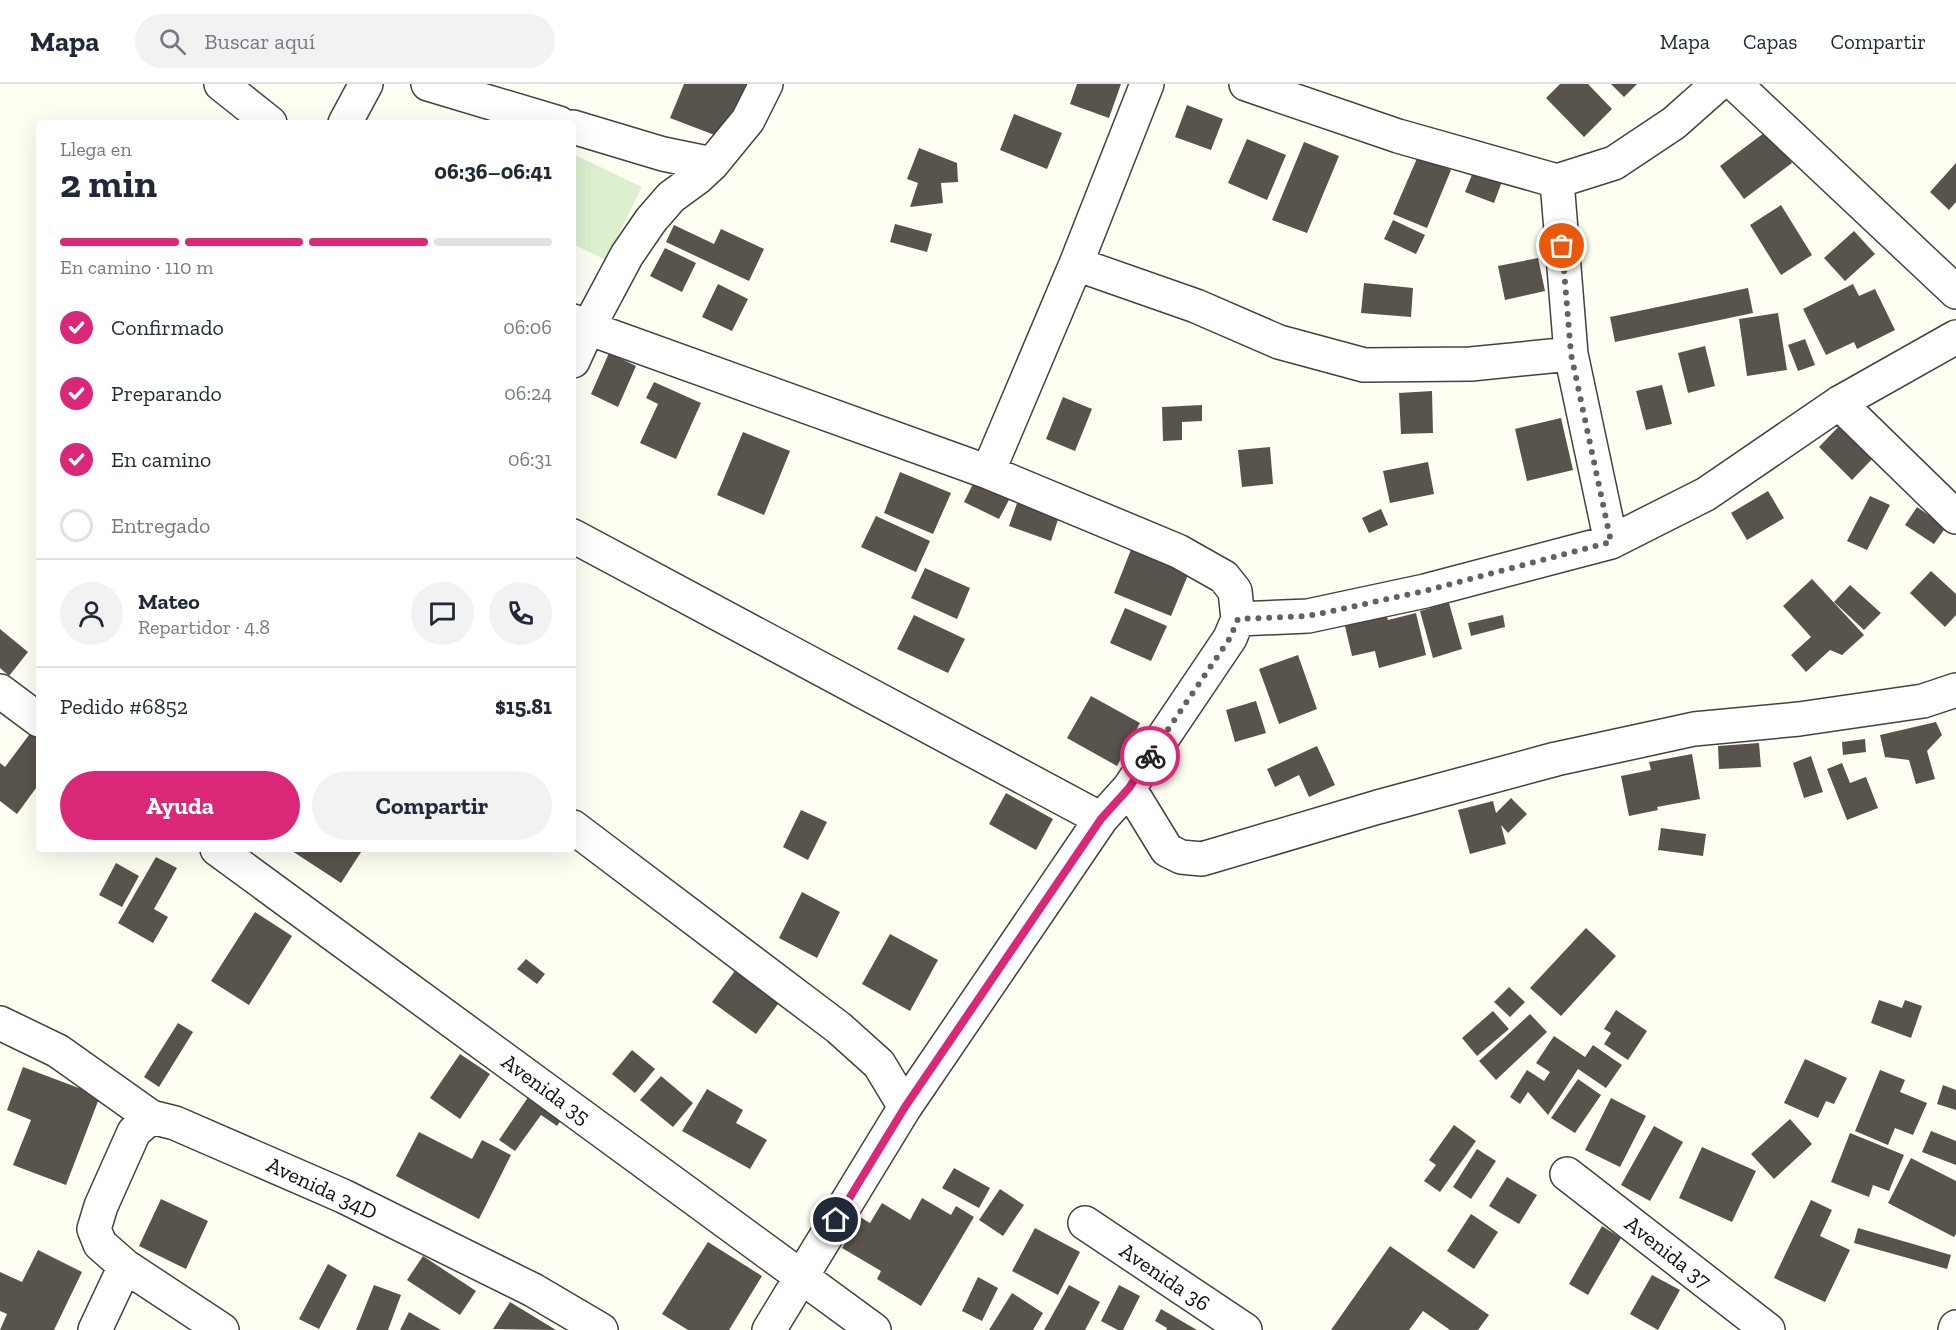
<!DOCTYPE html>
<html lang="es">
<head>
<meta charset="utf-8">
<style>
  body { margin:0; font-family:"Zilla Slab",serif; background:#f2f2f3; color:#1f2937; height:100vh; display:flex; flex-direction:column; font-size:22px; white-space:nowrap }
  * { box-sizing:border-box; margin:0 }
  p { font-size:20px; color:#747a83 }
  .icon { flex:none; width:33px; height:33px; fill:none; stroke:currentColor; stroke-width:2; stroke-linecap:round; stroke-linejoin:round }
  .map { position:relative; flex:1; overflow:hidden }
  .side { position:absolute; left:36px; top:36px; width:540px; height:732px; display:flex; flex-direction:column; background:#fff; border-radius:6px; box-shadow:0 6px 24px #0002 }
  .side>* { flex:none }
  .pin { position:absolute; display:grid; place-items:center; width:51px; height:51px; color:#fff; margin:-26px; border:3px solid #fff; border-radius:50%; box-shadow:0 2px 6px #0007 }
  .courier { position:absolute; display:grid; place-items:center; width:60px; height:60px; margin:-30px; border:4px solid #db2777; border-radius:50%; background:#fff; color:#222; box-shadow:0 2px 8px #0007 }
  .head em { font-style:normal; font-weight:700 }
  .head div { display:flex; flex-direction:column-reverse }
  .head { display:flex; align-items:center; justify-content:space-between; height:102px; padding:0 24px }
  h1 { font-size:39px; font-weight:700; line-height:45px }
  .bar { display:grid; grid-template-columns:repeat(4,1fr); gap:9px 6px; align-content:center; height:72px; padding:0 24px }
  .bar i { height:8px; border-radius:4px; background:#e0e1e3 }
  .bar .on { background:#db2777 }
  .bar p { grid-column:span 4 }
  .line { display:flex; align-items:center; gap:15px; padding:0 24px; border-top:2px solid #e0e1e3 }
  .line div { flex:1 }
  .round { display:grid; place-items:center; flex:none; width:63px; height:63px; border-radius:32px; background:#f2f2f3 }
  ol { padding:0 24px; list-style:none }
  li { display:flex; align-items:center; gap:18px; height:66px }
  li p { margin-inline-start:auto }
  li .icon { padding:6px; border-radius:50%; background:#db2777; color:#fff; stroke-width:4 }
  li:last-child { color:#747a83 }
  li i { width:33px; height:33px; border:3px solid #e0e1e3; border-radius:50% }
  .button { display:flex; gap:12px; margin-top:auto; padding:12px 24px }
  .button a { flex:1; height:69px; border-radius:36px; background:#db2777; color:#fff; font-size:24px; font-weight:700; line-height:69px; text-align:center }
  .button a+a { background:#f2f2f3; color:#1f2937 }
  header { display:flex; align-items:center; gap:36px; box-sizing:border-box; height:84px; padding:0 30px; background:#fff; border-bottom:2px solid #e0e1e3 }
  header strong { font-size:28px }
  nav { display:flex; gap:33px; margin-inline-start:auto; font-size:21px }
  .search { width:420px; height:54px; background:#f2f2f3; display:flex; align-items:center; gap:15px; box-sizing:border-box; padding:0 21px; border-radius:33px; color:#747a83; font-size:22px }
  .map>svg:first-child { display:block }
</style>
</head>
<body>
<header>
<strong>Mapa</strong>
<div class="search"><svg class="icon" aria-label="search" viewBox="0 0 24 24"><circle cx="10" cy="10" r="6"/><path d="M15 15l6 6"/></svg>Buscar aquí</div>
<nav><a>Mapa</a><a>Capas</a><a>Compartir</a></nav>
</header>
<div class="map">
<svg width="1956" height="1246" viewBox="0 0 1956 1246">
  <rect width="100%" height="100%" fill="#fefff2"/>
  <!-- pitch -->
  <path fill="#ddf0ce" d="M 573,70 L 642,103 L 606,176 L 573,160 Z"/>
  <!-- building -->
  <path fill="#58534c" d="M 684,0 L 746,0 L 725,55 L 670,34 Z
    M 1077,0 L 1121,0 L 1109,34 L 1070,20 Z
    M 1560,0 L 1588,0 L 1612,25 L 1584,53 L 1546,14 Z
    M 1611,0 L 1637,0 L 1624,13 Z
    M 1187,21 L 1223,35 L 1211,66 L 1175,53 Z
    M 1014,30 L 1062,49 L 1047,85 L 1000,66 Z
    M 1768,46 L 1792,79 L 1744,115 L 1720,82 Z
    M 1247,55 L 1286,71 L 1267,116 L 1228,99 Z
    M 1304,58 L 1339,72 L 1307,149 L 1272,136 Z
    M 919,64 L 957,79 L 958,98 L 941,99 L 943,119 L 910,123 L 918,99 L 907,95 Z
    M 1418,72 L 1451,86 L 1427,144 L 1393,130 Z
    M 1478,76 L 1506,87 L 1494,119 L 1465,108 Z
    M 1956,79 L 1956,118 L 1949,126 L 1930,108 Z
    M 1781,121 L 1812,171 L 1781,191 L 1750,141 Z
    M 1393,136 L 1425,151 L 1416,170 L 1384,155 Z
    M 895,140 L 932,150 L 927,168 L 890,158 Z
    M 674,141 L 714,160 L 721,145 L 764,165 L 749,197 L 666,158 Z
    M 1854,147 L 1875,170 L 1845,197 L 1824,174 Z
    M 665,164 L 696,179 L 682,208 L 650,192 Z
    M 1538,174 L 1545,207 L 1505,216 L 1498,182 Z
    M 1364,199 L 1413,204 L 1411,233 L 1361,229 Z
    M 718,200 L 748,215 L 732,247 L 702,233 Z
    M 1853,200 L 1859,212 L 1875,205 L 1895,246 L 1857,265 L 1854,258 L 1826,271 L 1803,225 Z
    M 1748,204 L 1753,229 L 1615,258 L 1610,233 Z
    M 1778,229 L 1787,286 L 1747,292 L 1739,235 Z
    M 1805,255 L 1815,281 L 1798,287 L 1788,261 Z
    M 1705,262 L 1715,302 L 1688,309 L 1678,269 Z
    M 609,269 L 636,282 L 618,323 L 591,310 Z
    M 654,298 L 701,319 L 676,375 L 640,359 L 658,320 L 646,314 Z
    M 1662,301 L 1672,340 L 1646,346 L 1636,307 Z
    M 1432,307 L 1433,349 L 1401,350 L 1399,309 Z
    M 1063,313 L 1092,325 L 1075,367 L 1046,355 Z
    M 1202,321 L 1202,337 L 1182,338 L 1182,356 L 1163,357 L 1162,323 Z
    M 1561,334 L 1573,386 L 1527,397 L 1515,345 Z
    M 1842,339 L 1875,372 L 1852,396 L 1819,363 Z
    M 743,348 L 790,367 L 764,431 L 717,411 Z
    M 1270,363 L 1273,400 L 1242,403 L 1238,366 Z
    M 1428,378 L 1434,410 L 1390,419 L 1383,387 Z
    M 900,388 L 951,409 L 933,450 L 884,429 Z
    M 976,394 L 1011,412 L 999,435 L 964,418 Z
    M 1768,407 L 1784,434 L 1747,456 L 1731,429 Z
    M 1021,408 L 1062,423 L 1051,457 L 1009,442 Z
    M 1870,412 L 1890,421 L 1867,466 L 1847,457 Z
    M 1917,423 L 1946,443 L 1934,460 L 1905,441 Z
    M 1381,425 L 1388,441 L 1369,449 L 1362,434 Z
    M 876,432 L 930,457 L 916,488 L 861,463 Z
    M 1132,463 L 1190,486 L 1171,532 L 1114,509 Z
    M 925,484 L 970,504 L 957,535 L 911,514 Z
    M 1931,487 L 1956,510 L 1956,531 L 1945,543 L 1910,509 Z
    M 1812,495 L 1864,551 L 1842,571 L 1830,566 L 1806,588 L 1791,571 L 1811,553 L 1783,522 Z
    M 1850,501 L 1881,529 L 1864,546 L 1834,518 Z
    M 1449,519 L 1462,565 L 1433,574 L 1420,527 Z
    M 1125,524 L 1167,542 L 1151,577 L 1110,559 Z
    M 1416,529 L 1426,571 L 1379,584 L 1375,567 L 1352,572 L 1345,542 L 1386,531 L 1388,536 Z
    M 914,531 L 965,555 L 948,589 L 897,565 Z
    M 1503,531 L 1505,543 L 1471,552 L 1468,539 Z
    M 0,545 L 28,568 L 9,592 L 0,584 Z
    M 1298,571 L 1317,625 L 1279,640 L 1259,585 Z
    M 1091,612 L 1140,639 L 1117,682 L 1067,654 Z
    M 1256,617 L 1266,649 L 1235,658 L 1226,626 Z
    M 1936,638 L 1942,651 L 1927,667 L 1935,695 L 1916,700 L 1909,676 L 1885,673 L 1880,651 Z
    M 32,647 L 39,653 L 39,700 L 17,730 L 0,717 L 0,679 L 5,683 Z
    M 1865,655 L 1866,668 L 1843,671 L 1842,658 Z
    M 1759,659 L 1761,683 L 1719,685 L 1718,662 Z
    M 1317,662 L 1335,701 L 1309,713 L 1299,691 L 1275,703 L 1267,685 Z
    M 1692,670 L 1700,715 L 1657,723 L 1658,726 L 1629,732 L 1621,692 L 1651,686 L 1649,678 Z
    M 1811,672 L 1823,708 L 1804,714 L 1793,679 Z
    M 1842,679 L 1850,699 L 1866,693 L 1878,724 L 1847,736 L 1827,685 Z
    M 1006,709 L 1053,735 L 1036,766 L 989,740 Z
    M 1511,714 L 1527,730 L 1508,749 L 1501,741 L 1506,760 L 1470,770 L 1458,726 L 1493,717 L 1496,729 Z
    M 801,726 L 827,738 L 808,776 L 783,763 Z
    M 1661,744 L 1706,750 L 1703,772 L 1658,766 Z
    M 289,765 L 363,765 L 341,799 Z
    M 156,773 L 177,784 L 154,825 L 168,833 L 153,859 L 118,839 Z
    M 116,779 L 139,792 L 122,823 L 99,811 Z
    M 802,808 L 840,828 L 817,874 L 779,854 Z
    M 255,828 L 292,852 L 249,921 L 211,897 Z
    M 1586,844 L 1616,872 L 1561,932 L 1530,904 Z
    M 890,850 L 938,876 L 910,927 L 862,900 Z
    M 526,875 L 545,890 L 537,900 L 517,885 Z
    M 737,884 L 781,916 L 756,950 L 712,918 Z
    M 1509,903 L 1525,918 L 1510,933 L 1494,918 Z
    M 1879,916 L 1902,924 L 1905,916 L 1922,922 L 1911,954 L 1871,939 Z
    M 1616,926 L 1647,947 L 1628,976 L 1604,960 L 1611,949 L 1604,945 Z
    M 1493,927 L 1509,945 L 1477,972 L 1462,954 Z
    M 1530,930 L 1547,948 L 1496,996 L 1479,977 Z
    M 178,939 L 193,948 L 159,1003 L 144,993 Z
    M 1554,952 L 1585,973 L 1593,961 L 1622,981 L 1606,1004 L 1578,985 L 1548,1031 L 1528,1008 L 1520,1020 L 1510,1013 L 1527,986 L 1544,997 L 1550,988 L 1536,979 Z
    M 632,966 L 655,985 L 635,1009 L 612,990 Z
    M 460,970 L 490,990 L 460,1035 L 430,1014 Z
    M 1805,975 L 1847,994 L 1834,1020 L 1826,1017 L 1818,1034 L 1784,1019 Z
    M 23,983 L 100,1012 L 66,1101 L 13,1081 L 31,1036 L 7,1026 Z
    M 1880,986 L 1905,996 L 1900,1008 L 1927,1019 L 1913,1051 L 1895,1044 L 1888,1061 L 1855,1047 Z
    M 661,992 L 693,1019 L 673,1043 L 640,1016 Z
    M 1578,995 L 1601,1011 L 1575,1049 L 1551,1034 Z
    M 1943,1001 L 1956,1006 L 1956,1026 L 1937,1020 Z
    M 707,1005 L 743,1026 L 736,1039 L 767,1056 L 750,1085 L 682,1047 Z
    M 533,1006 L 566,1029 L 557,1042 L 541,1031 L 515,1067 L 499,1056 Z
    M 1611,1014 L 1646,1032 L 1620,1083 L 1585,1066 Z
    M 1790,1035 L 1812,1060 L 1774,1095 L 1751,1070 Z
    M 1454,1041 L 1476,1057 L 1440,1108 L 1424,1097 L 1436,1081 L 1429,1076 Z
    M 1654,1042 L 1683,1058 L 1650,1117 L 1621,1101 Z
    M 1931,1047 L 1956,1057 L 1956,1081 L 1922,1068 Z
    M 419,1048 L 472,1075 L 482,1056 L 511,1071 L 479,1135 L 396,1092 Z
    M 1850,1049 L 1904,1071 L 1889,1107 L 1873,1101 L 1869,1113 L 1831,1098 Z
    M 1702,1063 L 1756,1087 L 1732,1138 L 1679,1114 Z
    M 1477,1065 L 1496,1077 L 1471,1115 L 1453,1103 Z
    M 1911,1074 L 1956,1097 L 1956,1150 L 1954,1153 L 1888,1119 Z
    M 954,1084 L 990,1104 L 979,1124 L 942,1104 Z
    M 1507,1093 L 1537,1111 L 1519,1140 L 1489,1122 Z
    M 1000,1105 L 1024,1121 L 1003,1152 L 979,1136 Z
    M 922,1114 L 951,1131 L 956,1122 L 974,1133 L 921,1222 L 877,1195 L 881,1187 L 842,1164 L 860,1133 L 870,1139 L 882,1119 L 910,1136 Z
    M 161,1115 L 208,1137 L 186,1185 L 139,1162 Z
    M 1811,1116 L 1832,1126 L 1820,1152 L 1850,1166 L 1825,1218 L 1774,1194 Z
    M 1471,1130 L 1498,1148 L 1474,1185 L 1447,1167 Z
    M 1602,1142 L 1621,1154 L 1588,1211 L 1569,1200 Z
    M 1035,1144 L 1080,1168 L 1058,1211 L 1012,1187 Z
    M 1858,1144 L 1951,1171 L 1947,1185 L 1854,1159 Z
    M 708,1158 L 762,1192 L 729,1246 L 688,1246 L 662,1230 Z
    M 1390,1162 L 1489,1231 L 1478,1246 L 1450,1246 L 1423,1227 L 1409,1246 L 1331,1246 Z
    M 38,1166 L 82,1188 L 54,1246 L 0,1246 L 7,1230 L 0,1227 L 0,1188 L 22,1198 Z
    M 423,1172 L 476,1207 L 460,1231 L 407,1196 Z
    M 328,1180 L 347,1191 L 319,1245 L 299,1235 Z
    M 1652,1191 L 1680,1206 L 1658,1246 L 1630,1230 Z
    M 978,1193 L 998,1204 L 982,1237 L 962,1227 Z
    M 374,1201 L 401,1211 L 388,1246 L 356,1246 Z
    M 1069,1201 L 1100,1218 L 1085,1246 L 1044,1246 Z
    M 1119,1201 L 1140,1212 L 1123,1246 L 1118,1246 L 1101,1237 Z
    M 1012,1209 L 1043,1229 L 1033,1246 L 989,1246 Z
    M 510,1218 L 556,1246 L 493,1245 Z
    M 1161,1225 L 1197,1246 L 1166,1246 L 1167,1244 L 1155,1237 Z
    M 409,1228 L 441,1246 L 400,1246 Z"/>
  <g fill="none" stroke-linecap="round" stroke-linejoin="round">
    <!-- minor casing -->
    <g stroke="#424242" stroke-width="36">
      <path id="minor" d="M 221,0 L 270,39
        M 428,0 L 559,39
        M 1735,0 L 1956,208
        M 345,39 L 366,0
        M 573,43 L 663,70 L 712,80
        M 1557,97 L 1571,270 L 1611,458
        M 1076,180 L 1196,222 L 1279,258 L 1364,281 L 1471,280 L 1571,270
        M 573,237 L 588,244 L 988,388 L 1178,467 L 1224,493 L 1235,507 L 1238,535
        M 573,277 L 588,244 L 627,171 L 651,136 L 671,113 L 697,94 L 712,80 L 748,36 L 766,0
        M 1839,319 L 1956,433
        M 988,388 L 1076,180 L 1147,0
        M 573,452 L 1101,735
        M 0,607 L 39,636
        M 1129,704 L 1167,766 L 1181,773 L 1202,775 L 1378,723 L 1556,675 L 1694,645 L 1799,635 L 1923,617 L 1956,606
        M 573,743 L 839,944 L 879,980 L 905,1023
        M 217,765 L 874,1246
        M 0,939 L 58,967 L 151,1033
        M 1567,1090 L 1768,1246
        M 1085,1139 L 1245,1246
        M 95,1246 L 125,1182
        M 222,1246 L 125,1182 L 100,1160 L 94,1145 L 101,1122 L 134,1048 L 151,1033 L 175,1039 L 343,1112 L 533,1206 L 601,1246
        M 769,1246 L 905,1023 L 1101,735 L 1129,704 L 1230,554 L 1238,535 L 1308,532 L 1425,507 L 1611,458 L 1706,410 L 1839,319 L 1956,253
        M 1955,1246 L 1956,1243"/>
    </g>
    <!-- tertiary casing -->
    <g stroke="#424242" stroke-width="36">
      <path id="tertiary" d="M 1246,0 L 1398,52 L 1557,97 L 1614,79 L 1674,39 L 1718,0"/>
    </g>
    <!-- minor -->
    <use href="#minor" stroke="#fff" stroke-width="33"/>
    <!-- tertiary -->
    <use href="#tertiary" stroke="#fff" stroke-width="33"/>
  </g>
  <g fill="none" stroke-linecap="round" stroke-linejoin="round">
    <!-- done -->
    <path stroke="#63635e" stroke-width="6" stroke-dasharray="0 10.8" d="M 1150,672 L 1230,554 L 1238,535 L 1308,532 L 1332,527 L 1425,507 L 1611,458 L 1571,270 L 1562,162"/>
    <!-- route -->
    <path stroke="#db2777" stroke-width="8" d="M 836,1136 L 905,1023 L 1101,735 L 1129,704 L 1150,672"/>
  </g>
  <g text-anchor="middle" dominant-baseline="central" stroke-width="6" stroke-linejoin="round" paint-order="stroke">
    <!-- street labels -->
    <g font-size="22" fill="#0f0f0f" stroke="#fff">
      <text transform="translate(546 1005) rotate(36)">Avenida 35</text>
      <text transform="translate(322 1104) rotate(25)">Avenida 34D</text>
      <text transform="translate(1668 1168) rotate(38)">Avenida 37</text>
      <text transform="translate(1165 1193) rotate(34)">Avenida 36</text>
    </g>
  </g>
</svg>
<div class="pin" style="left:1562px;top:162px;background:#ea580c"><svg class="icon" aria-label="bag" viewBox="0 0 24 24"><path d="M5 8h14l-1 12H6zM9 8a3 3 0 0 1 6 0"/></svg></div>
<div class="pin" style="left:836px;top:1136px;background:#1f2937"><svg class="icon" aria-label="home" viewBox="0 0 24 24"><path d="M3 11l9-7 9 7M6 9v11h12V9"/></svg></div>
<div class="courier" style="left:1150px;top:672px"><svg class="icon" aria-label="bike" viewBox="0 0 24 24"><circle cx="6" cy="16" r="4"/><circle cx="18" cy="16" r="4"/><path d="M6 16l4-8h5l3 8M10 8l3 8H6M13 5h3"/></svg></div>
<section class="side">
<div class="head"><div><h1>2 min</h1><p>Llega en</p></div><em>06:36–06:41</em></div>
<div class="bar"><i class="on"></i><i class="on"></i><i class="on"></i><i></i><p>En camino · 110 m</p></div>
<ol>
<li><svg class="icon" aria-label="check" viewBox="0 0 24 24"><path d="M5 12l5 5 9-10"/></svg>Confirmado<p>06:06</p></li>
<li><svg class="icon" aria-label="check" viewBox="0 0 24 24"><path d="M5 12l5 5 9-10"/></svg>Preparando<p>06:24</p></li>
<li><svg class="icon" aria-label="check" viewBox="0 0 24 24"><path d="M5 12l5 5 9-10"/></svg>En camino<p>06:31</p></li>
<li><i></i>Entregado</li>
</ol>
<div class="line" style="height:108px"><a class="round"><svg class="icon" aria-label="person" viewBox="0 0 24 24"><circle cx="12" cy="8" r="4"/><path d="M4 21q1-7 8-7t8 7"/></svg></a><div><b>Mateo</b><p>Repartidor · 4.8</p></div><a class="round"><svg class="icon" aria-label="chat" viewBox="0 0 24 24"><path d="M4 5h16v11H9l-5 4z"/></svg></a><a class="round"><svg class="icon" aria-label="phone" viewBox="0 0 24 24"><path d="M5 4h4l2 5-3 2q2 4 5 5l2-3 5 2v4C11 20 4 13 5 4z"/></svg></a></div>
<div class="line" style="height:78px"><div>Pedido #6852</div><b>$15.81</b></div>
<div class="button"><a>Ayuda</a><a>Compartir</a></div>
</section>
</div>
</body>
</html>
